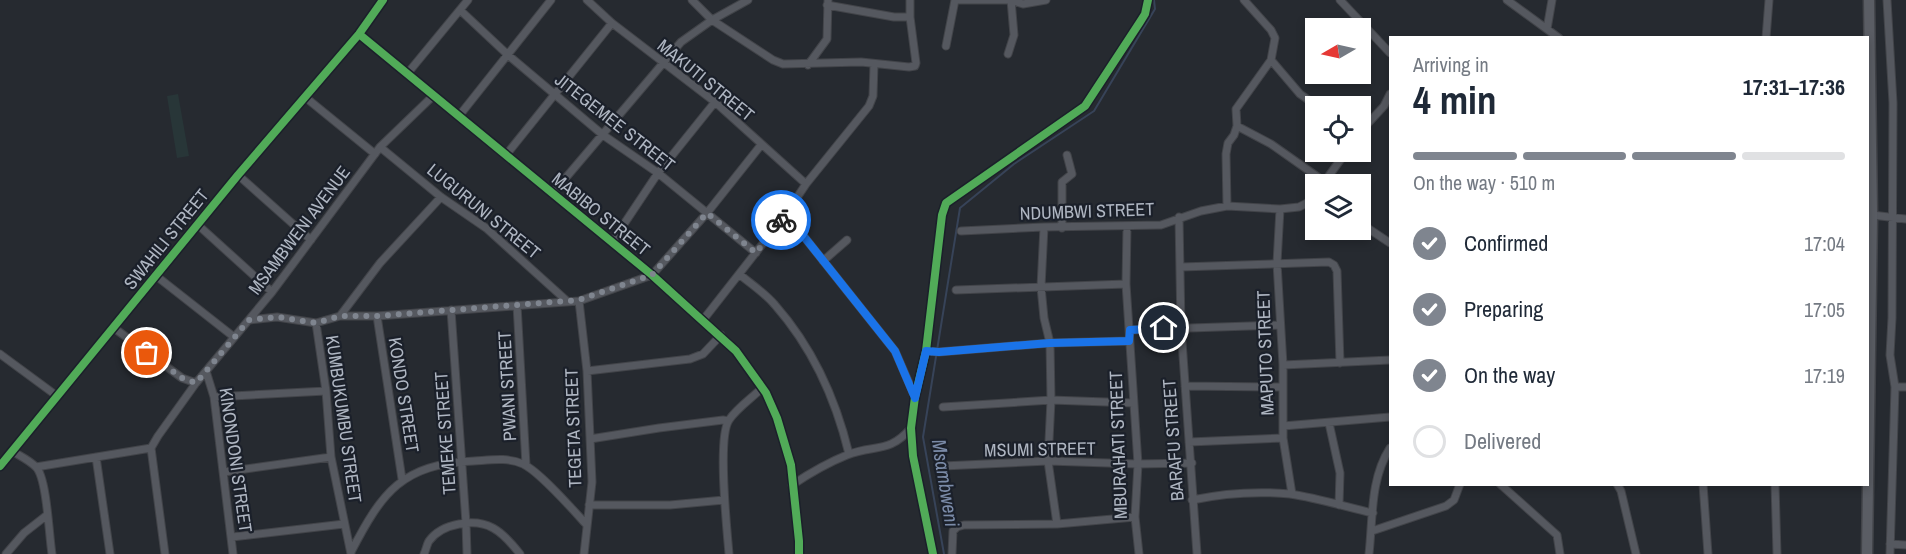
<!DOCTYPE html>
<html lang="en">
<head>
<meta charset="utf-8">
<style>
  body { margin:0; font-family:"Archivo Narrow",sans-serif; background:#f6f6f7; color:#1f2937; height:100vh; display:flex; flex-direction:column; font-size:22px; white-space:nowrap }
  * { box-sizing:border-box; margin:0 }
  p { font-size:20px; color:#747a83 }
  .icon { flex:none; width:33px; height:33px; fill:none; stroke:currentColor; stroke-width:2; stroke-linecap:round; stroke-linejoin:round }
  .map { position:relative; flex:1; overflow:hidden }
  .panel { position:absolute; left:1389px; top:36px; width:480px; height:450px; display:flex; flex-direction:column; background:#fff; border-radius:0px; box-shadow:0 3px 9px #0003 }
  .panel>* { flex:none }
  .needle { width:39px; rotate:261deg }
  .buttons { position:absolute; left:1305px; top:18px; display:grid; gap:12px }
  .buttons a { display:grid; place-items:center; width:66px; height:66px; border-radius:0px; background:#fff; box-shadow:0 3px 9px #0003; font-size:30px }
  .pin { position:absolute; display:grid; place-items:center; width:51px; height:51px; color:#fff; margin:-26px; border:3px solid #fff; border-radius:50%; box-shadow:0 2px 6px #0007 }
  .courier { position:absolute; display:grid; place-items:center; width:60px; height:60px; margin:-30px; border:4px solid #1a73e8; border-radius:50%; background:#fff; color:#222; box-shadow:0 2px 8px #0007 }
  .summary em { font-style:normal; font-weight:700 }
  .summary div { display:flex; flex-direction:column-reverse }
  .summary { display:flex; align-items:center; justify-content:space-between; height:102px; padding:0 24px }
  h1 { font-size:39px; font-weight:700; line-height:45px }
  .bar { display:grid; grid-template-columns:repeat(4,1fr); gap:9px 6px; align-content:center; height:72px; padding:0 24px }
  .bar i { height:8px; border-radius:4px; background:#e0e1e3 }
  .bar .on { background:#7f858f }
  .bar p { grid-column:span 4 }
  ol { padding:0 24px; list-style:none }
  li { display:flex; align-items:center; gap:18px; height:66px }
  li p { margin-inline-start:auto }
  li .icon { padding:6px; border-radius:50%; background:#7f858f; color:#fff; stroke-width:4 }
  li:last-child { color:#747a83 }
  li i { width:33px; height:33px; border:3px solid #e0e1e3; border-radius:50% }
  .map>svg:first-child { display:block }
</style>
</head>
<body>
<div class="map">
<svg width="1906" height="554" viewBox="0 0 1906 554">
  <rect width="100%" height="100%" fill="#262a30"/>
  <!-- green -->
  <path fill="#283638" d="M 178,94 L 189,156 L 177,158 L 167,96 Z"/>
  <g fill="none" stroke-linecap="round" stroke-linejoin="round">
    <!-- stream -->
    <path stroke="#374358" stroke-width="2" d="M 944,554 L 923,437 L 960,208 L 1014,164 L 1094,111 L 1155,9 L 1154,0"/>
    <!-- street casing -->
    <g stroke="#424449" stroke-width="9">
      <path id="street" d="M 587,0 L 612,23 L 715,102 L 806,184
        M 692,0 L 712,20 L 773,60 L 783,64 L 861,62 L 909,67 L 915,66 L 916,63 L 910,17 L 910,0
        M 958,0 L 1010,0 L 1023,4 L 1046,0
        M 1340,0 L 1390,53
        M 1507,0 L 1559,38
        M 1887,0 L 1893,103 L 1892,318 L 1890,355 L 1895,387 L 1890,554
        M 827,5 L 894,17 L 910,17
        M 460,10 L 508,55 L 603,135 L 658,173 L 756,253
        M 1547,29 L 1552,0
        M 359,34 L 652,275 L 736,351 L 766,393 L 777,418 L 791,465 L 799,541 L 799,554
        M 1766,38 L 1769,0
        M 946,46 L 955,0
        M 1008,54 L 1014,35 L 1011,0
        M 1271,60 L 1300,94 L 1317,106
        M 808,65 L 827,39 L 828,0
        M 407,74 L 468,0
        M 305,97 L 375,154
        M 459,116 L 551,0
        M 1237,126 L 1271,144 L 1325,182
        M 1360,132 L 1384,106 L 1390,94
        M 380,147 L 441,197 L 486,228 L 567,301
        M 506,155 L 612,23
        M 238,175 L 311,240
        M 1323,184 L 1346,152
        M 552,194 L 681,42 L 712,20 L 748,0
        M 1227,206 L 1226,154 L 1228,143 L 1234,135 L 1237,126 L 1236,109 L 1271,60 L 1275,38 L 1271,30 L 1244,0
        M 1280,209 L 1277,263 L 1283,365 L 1283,438 L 1292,494
        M 786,214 L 895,351 L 915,397
        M 1872,215 L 1906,219
        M 1179,217 L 1181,327 L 1197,554
        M 1360,223 L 1390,243
        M 198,225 L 272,292
        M 1044,227 L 1041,287 L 1044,318 L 1050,343 L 1051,400 L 1048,461 L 1057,524
        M 1127,227 L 1126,284 L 1138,464 L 1135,517 L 1139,554
        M 1062,228 L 1062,182 L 1072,174 L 1067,155
        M 961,231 L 1044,227 L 1161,225 L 1201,211 L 1227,206 L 1280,209 L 1299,207 L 1307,203 L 1316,194
        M 612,242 L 658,173 L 715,102
        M 823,261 L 847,240
        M 1181,267 L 1329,262 L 1334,265 L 1337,271 L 1340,363
        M 739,274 C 751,284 765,293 775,305 C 812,347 836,400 849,454
        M 155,275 L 234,337
        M 956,290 L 1126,284
        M 579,301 L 587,371 L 592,482 L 584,554
        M 517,305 L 526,465
        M 451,310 L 466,523 L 467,554
        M 340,316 L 380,263 L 441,197
        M 377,316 L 402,479
        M 249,320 L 277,317 L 316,323 L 340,316 L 377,316 L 579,301 L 652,275 L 707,213 L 761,145
        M 703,320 L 786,214 L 806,184 L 869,106 L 873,96 L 874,64
        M 316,323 L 326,391 L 331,457 L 351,554
        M 114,328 L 182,378 L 196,383
        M 1130,330 L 1279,325
        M 926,351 L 939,352 L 1050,343 L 1129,341
        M 0,354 L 57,396
        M 1283,365 L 1390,360
        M 206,371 L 214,397 L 233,554
        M 587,371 L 690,359 L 703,354 L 721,335
        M 1185,386 L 1282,387
        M 1895,387 L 1906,387
        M 214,397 L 326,391
        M 943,407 L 1051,400 L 1134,403
        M 1329,423 L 1340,473 L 1339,505
        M 1283,426 L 1390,417
        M 590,439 L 659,428 L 723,420 L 728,421
        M 1189,442 L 1283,438
        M 12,451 C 20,456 29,460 36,467 C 47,478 49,536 52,554
        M 96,457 L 110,554
        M 0,466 L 238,175 L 359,34 L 383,0
        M 943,466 L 1048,461 L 1138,464 L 1192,463
        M 36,467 L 151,448
        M 224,472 L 331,457
        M 1500,484 L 1557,535 L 1560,554
        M 1617,484 L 1621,491 L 1636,554
        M 1703,484 L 1708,554
        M 1775,484 L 1777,554
        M 792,485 C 810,473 827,463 847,455 C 874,444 889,454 911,428
        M 1192,500 C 1225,493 1257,491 1290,494 C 1318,498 1346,507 1373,513
        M 589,505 L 670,505 L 724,500
        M 1372,531 L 1446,506 L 1454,500 L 1460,484
        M 232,537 L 344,524
        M 1890,544 L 1906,545
        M 351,552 C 382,492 402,464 474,461 C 490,460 508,457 523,464 C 540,472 573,510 586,524
        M 6,554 L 24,533 L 47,515
        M 165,554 L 151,448 L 158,436 L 196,383 L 272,292 L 380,147 L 434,95
        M 424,554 C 426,550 427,544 429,541 C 442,523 475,518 493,528 C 504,534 513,545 520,554
        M 729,554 C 727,529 717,438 729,420 C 737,408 752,398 762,388
        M 933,554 L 913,456 L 911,428 L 915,397 L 926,351 L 942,215 L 946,203 L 1085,106 L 1140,22 L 1145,14 L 1148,0
        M 952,554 L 953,531 L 957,527 L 964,525 L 1057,524 L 1135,517
        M 1369,554 C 1373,518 1370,479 1390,448"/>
    </g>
    <!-- secondary casing -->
    <g stroke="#424449" stroke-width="13">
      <path id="secondary" d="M 1867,554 L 1872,215 L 1869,0"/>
    </g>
    <!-- street -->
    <use href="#street" stroke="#55585f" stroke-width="7"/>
    <!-- secondary -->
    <use href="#secondary" stroke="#5a5d64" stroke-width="10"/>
    <!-- cycleway casing -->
    <g stroke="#1b202a" stroke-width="11">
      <path id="cycleway" d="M 359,34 L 652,275 L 736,351 L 766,393 L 777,418 L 791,465 L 799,541 L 799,554
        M 0,466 L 238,175 L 359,34 L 383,0
        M 933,554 L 913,456 L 911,428 L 915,397 L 926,351 L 942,215 L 946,203 L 1085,106 L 1140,22 L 1145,14 L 1148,0"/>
    </g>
    <!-- cycleway -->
    <use href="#cycleway" stroke="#51ab58" stroke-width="8"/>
  </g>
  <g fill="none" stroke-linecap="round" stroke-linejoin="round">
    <!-- done -->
    <path stroke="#7f858f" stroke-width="6" stroke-dasharray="0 10.8" d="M 147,353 L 182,378 L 196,383 L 249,320 L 278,317 L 316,323 L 340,316 L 377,316 L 579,300 L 652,275 L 707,213 L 756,253 L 781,220"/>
    <!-- route -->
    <path stroke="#1a73e8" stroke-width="8" d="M 781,220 L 786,214 L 895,351 L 915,398 L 926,351 L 939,352 L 1050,343 L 1129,341 L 1130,330 L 1164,328"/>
  </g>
  <g text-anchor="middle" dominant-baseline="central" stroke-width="4.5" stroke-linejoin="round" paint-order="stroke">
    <!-- street labels -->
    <g font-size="18" fill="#afb6c2" stroke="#1b202a">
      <text transform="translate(706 80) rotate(39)">MAKUTI STREET</text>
      <text transform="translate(615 122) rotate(38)">JITEGEMEE STREET</text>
      <text transform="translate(484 211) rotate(39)">LUGURUNI STREET</text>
      <text transform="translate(1087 211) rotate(-2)">NDUMBWI STREET</text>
      <text transform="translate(601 214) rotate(39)">MABIBO STREET</text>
      <text transform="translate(299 230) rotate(-53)">MSAMBWENI AVENUE</text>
      <text transform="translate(166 239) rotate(-51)">SWAHILI STREET</text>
      <text transform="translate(1265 353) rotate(-92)">MAPUTO STREET</text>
      <text transform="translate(507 386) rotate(-93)">PWANI STREET</text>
      <text transform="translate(404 395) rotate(81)">KONDO STREET</text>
      <text transform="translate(344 419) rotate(82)">KUMBUKUMBU STREET</text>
      <text transform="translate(573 428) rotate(-92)">TEGETA STREET</text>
      <text transform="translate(445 433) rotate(-94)">TEMEKE STREET</text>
      <text transform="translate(1173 440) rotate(-94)">BARAFU STREET</text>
      <text transform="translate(1118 445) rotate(-92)">MBURAHATI STREET</text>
      <text transform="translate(1040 449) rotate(-1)">MSUMI STREET</text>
      <text transform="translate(236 460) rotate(82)">KINONDONI STREET</text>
    </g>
    <!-- water labels -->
    <g font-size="20" font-style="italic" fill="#7b8ba8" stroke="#1b202a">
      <text transform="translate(946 483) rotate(81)">Msambweni</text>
    </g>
  </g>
</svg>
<div class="buttons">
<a><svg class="needle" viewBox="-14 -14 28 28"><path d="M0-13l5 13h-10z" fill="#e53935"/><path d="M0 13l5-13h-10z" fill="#747a83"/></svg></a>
<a><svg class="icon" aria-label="locate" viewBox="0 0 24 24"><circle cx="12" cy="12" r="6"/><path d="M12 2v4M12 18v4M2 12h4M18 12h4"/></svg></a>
<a><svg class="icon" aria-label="layers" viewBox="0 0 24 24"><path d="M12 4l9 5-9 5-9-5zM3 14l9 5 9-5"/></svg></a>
</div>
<div class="pin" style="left:147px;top:353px;background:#ea580c"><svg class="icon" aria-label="bag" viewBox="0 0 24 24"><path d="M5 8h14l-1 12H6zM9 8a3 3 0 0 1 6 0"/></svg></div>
<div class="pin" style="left:1164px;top:328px;background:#1f2937"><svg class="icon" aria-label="home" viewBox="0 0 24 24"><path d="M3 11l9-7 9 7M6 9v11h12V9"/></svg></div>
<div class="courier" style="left:781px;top:220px"><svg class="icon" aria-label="bike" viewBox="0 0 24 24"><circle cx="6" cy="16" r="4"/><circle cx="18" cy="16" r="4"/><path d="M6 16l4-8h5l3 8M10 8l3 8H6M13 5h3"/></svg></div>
<section class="panel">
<div class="summary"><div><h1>4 min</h1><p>Arriving in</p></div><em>17:31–17:36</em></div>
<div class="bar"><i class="on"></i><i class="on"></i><i class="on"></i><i></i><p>On the way · 510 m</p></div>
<ol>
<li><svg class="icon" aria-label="check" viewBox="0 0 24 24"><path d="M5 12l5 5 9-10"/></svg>Confirmed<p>17:04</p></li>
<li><svg class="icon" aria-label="check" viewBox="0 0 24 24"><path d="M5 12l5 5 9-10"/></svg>Preparing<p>17:05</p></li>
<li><svg class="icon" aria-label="check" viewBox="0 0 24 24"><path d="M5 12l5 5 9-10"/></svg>On the way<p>17:19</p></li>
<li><i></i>Delivered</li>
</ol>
</section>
</div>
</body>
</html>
